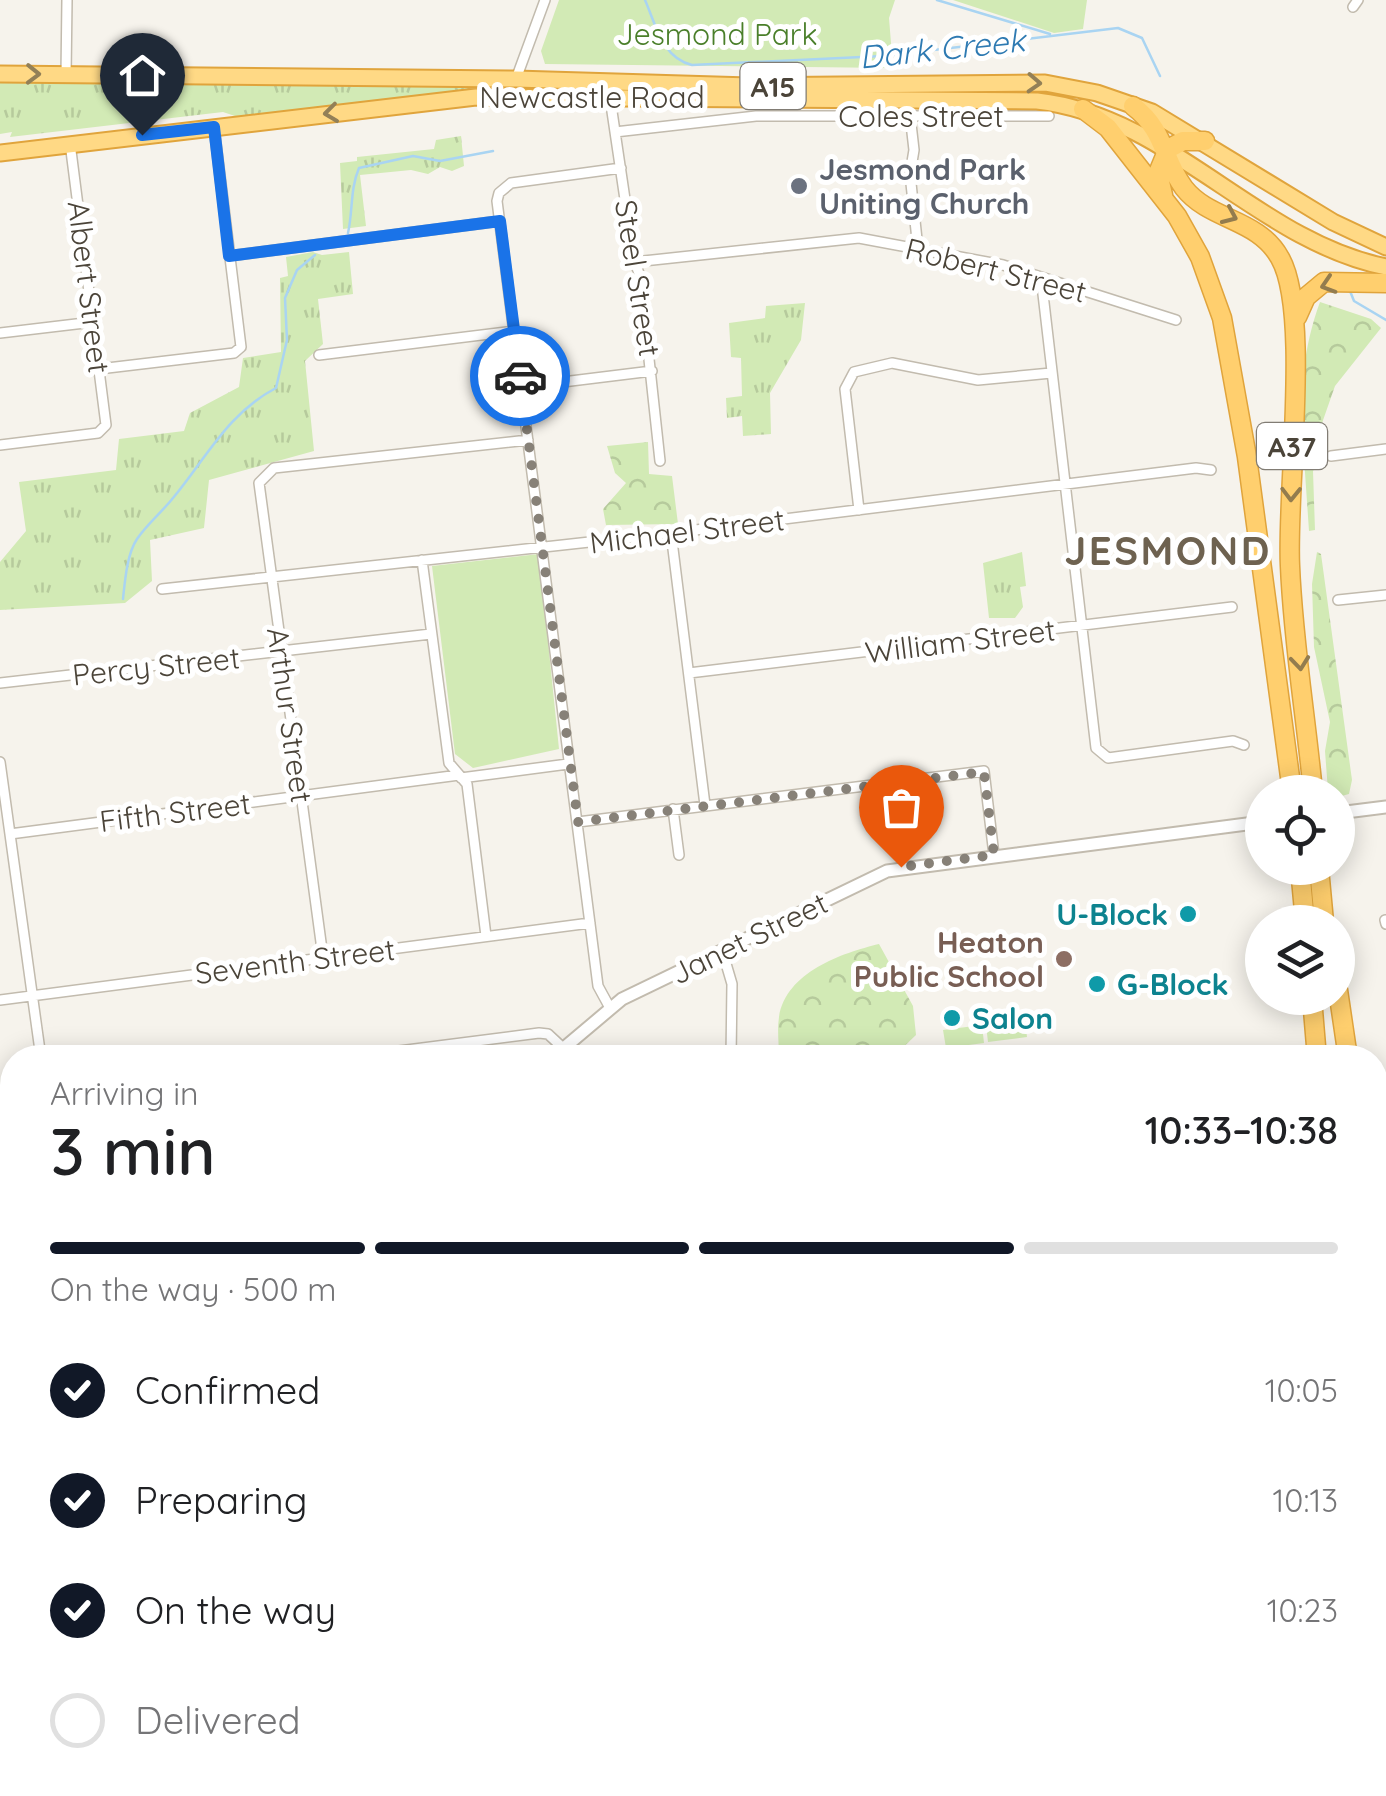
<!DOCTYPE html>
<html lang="en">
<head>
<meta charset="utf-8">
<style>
  body { margin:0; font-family:Quicksand,sans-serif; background:#f2f2f2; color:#202124; height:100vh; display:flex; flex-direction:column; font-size:38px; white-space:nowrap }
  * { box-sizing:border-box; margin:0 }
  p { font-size:32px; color:#757577 }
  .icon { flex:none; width:55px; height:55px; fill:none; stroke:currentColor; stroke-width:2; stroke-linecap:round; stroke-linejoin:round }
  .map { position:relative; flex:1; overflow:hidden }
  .details { position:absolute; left:0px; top:1045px; width:1388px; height:752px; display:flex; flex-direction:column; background:#fff; border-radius:40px 40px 0 0; box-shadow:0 5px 25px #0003 }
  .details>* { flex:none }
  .buttons { position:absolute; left:1245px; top:775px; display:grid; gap:20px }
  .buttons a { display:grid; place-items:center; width:110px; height:110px; border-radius:50%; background:#fff; box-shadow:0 5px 25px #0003; font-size:50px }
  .pin { position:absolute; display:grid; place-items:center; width:85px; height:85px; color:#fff; margin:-102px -42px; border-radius:50% 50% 50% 0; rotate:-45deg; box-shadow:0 0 10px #0007 }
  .pin .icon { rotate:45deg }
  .courier { position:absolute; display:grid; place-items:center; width:100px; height:100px; margin:-50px; border:8px solid #1a73e8; border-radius:50%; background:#fff; color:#222; box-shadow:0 2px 12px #0007 }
  .summary em { font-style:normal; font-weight:600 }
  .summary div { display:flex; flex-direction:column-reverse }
  .summary { display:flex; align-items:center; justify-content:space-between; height:170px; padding:0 50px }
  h1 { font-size:65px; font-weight:600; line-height:75px }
  .bar { display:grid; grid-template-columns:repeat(4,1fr); gap:15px 10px; align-content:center; height:120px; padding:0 50px }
  .bar i { height:12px; border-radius:8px; background:#e0e0e0 }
  .bar .current { background:#111827 }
  .bar p { grid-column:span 4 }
  ol { padding:0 50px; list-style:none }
  li { display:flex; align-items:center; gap:30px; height:110px }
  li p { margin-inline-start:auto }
  li .icon { padding:10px; border-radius:50%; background:#111827; color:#fff; stroke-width:4 }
  li:last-child { color:#757577 }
  li i { width:55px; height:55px; border:5px solid #e0e0e0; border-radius:50% }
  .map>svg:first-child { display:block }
</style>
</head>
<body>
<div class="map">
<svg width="1386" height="1796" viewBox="0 0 1386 1796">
  <defs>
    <pattern id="grass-tufts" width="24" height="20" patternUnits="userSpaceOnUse" patternTransform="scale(2.5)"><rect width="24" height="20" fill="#d2eab5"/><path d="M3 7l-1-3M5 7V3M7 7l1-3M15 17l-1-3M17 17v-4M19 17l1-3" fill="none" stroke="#b6ca9c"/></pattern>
    <pattern id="forest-crowns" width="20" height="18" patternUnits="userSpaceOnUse" patternTransform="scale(2.5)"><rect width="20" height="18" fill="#d2eab5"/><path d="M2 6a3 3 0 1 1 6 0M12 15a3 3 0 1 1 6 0" fill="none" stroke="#b6ca9c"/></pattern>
  </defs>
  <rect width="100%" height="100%" fill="#f6f3ec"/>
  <!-- grass -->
  <path fill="url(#grass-tufts)" d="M 0,81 L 494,86 L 275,114 L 241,118 L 223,112 L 10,137 L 12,132 L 0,134 Z
    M 461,136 L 464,166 L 452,171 L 440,167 L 428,174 L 411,170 L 360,175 L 366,226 L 343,229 L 340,163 L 357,161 L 357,157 L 434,149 L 436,140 Z
    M 313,252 L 322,255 L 349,252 L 353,294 L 318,299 L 323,344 L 305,361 L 314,451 L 209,480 L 204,528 L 150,540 L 152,581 L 125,603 L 0,610 L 0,562 L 26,531 L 19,482 L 116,470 L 119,439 L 184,431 L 190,413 L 239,387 L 243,358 L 281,352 L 280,278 L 288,276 L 286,257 Z
    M 805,303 L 801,340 L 770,393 L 771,434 L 743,436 L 742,416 L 727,418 L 726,398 L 742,396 L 741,358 L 731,357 L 729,323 L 765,318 L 766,306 Z
    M 1022,552 L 1026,586 L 1020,587 L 1023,607 L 1015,618 L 989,618 L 983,563 Z"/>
  <!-- forest -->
  <path fill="url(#forest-crowns)" d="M 1320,302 L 1371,319 L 1381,328 L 1335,386 L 1314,446 L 1300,437 C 1301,389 1303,348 1320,302 Z
    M 648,442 L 649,474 L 672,476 L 678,524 L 606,525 L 603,509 L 626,483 L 615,473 L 607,446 Z
    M 1316,448 L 1321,460 L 1313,471 L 1315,530 L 1309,531 L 1304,458 Z
    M 1317,552 L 1321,554 L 1352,780 L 1349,794 L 1338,797 L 1338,792 L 1328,791 L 1325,751 L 1330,722 L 1314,647 L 1312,584 Z
    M 879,944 L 913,1006 L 916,1035 L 893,1057 L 779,1057 C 779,1044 777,1030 779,1017 C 786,972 842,953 879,944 Z
    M 516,1785 L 654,1785 L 645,1796 L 509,1796 L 508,1790 Z"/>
  <!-- green -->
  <path fill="#d2eab5" d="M 559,0 L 895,0 L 889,18 L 893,68 L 545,64 L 541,51 Z
    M 953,0 L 1087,0 L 1083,29 L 1054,33 Z
    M 539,554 L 559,749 L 473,768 L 455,754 L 432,566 Z
    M 1025,1020 L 1027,1037 L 988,1042 L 986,1025 Z
    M 982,1025 L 984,1043 L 946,1048 L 943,1030 Z
    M 0,1611 L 12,1620 L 12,1667 L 0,1674 Z"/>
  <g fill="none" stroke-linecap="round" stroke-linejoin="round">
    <!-- stream -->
    <path stroke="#a9d4f2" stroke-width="2.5" d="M 645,0 C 656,25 662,58 692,65 L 883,56 L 1118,28 L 1142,38 L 1160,76
      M 937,0 L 1050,34
      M 348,233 C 353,211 350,189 359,168 L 413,156 L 440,161 L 493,151
      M 1350,291 L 1354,301 L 1386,320
      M 123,599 C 125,580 127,554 137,539 C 147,524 162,512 173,498 C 207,457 228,413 276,388 L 287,340 L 285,298 L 297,270 L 315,255
      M 1385,1220 L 1386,1219
      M 0,1645 L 10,1638"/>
    <!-- minor casing -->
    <g stroke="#c2bbae" stroke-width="12">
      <path id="minor" d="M 1353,7 L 1358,0
        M 66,75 L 67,0
        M 516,79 L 545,0
        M 610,98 L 634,260 L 640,276 L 660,461
        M 910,115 L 914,150 L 910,174 L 918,249
        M 615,132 L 756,116 L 1049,116
        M 229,256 L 500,221
        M 634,262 L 859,238 L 1003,265 L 1176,320
        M 1041,277 L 1096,748 L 1108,758 L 1233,741 L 1244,745
        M 0,333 L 93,322
        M 319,355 L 514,331
        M 99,369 L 234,353 L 241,347 L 214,127
        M 522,387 L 652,371
        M 0,445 L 98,433 L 106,425 L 70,143
        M 1331,456 L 1386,449
        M 859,510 L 845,389 L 854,372 L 892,363 L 978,380 L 1051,373
        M 671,533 L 705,805
        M 422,560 L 449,763 L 467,784 L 486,936
        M 162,589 L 671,533 L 1196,468 L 1211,470
        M 1338,600 L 1386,595
        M 689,673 L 1232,607
        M 0,683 L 431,634
        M 0,762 L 41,1058
        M 461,778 L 568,764
        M 673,809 L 679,855
        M 578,822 L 984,771 L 994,855
        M 10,834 L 459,775
        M 1385,920 L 1386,924
        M 722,950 L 732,984 L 731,1058
        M 323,957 L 259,483 L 274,468 L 528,440
        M 0,1000 L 590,923
        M 610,1008 L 598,986 L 497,201 L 499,193 L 511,183 L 621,168
        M 344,1058 L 539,1033 L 548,1034 L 563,1048
        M 0,1457 L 0,1473
        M 0,1607 L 12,1617
        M 0,1756 L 12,1755
        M 73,1785 L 75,1796
        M 230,1785 L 233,1796
        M 1085,1787 L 1146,1786 L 1199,1796
        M 85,1796 L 145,1785
        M 1046,1796 L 1063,1789
        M 1092,1796 L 1115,1790"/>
    </g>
    <!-- tertiary casing -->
    <g stroke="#c2bbae" stroke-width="15">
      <path id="tertiary" d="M 1338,813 L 1386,807
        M 552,1058 L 622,999 L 887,871 L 1262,822
        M 0,1150 L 12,1150"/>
    </g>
    <!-- secondary casing -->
    <g stroke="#d6c79b" stroke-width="16">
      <path id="secondary" d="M 1375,1451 L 1386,1452
        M 461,1796 L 478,1785
        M 483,1796 L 500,1785"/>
    </g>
    <!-- trunk casing -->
    <g stroke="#e0a43c" stroke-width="19">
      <path id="trunk" d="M 0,74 L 516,79 L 749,86 L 1045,83 L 1097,93 L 1152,112 L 1333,222 L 1386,247
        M 0,153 L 476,97 L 1037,101 C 1171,116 1257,241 1386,267"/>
    </g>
    <!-- motorway casing -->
    <g stroke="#e0a43c" stroke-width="21">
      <path id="motorway" d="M 1133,106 C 1166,131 1162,159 1184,188 C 1210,221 1258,218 1280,258 C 1311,312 1286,495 1290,566 C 1293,642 1306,717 1313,792
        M 1083,109 L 1108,128 L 1177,216 L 1200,257 L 1222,318 L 1247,457 L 1292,792
        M 1163,195 L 1158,173 L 1168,149 L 1183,141 L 1205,141
        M 1297,317 L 1306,297 L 1324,282 L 1386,283
        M 1300,868 L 1305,922
        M 1319,868 L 1324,922
        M 1338,990 L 1348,1058
        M 1312,998 L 1317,1058
        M 1375,1256 L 1386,1382
        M 1375,1473 L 1386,1580
        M 1375,1688 L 1386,1796
        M 1370,1785 L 1372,1796"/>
    </g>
    <!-- minor -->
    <use href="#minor" stroke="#fff" stroke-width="9"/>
    <!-- tertiary -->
    <use href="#tertiary" stroke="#fff" stroke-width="11"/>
    <!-- secondary -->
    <use href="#secondary" stroke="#fff3cd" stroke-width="12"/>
    <!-- trunk -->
    <use href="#trunk" stroke="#ffd985" stroke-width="15"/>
    <!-- motorway -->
    <use href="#motorway" stroke="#ffcf6e" stroke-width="18"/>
    <!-- secondary-bridge casing -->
    <g stroke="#d6c79b" stroke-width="16" stroke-linecap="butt">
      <path id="secondary-bridge" d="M 1375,1543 L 1386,1541"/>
    </g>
    <!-- secondary-bridge -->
    <use href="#secondary-bridge" stroke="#fff3cd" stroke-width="12"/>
  </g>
  <!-- one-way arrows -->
  <defs><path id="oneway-chevron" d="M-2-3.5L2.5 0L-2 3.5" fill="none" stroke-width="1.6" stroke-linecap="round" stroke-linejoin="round" transform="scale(2.5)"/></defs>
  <g stroke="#938057">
    <use href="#oneway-chevron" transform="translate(33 74) rotate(1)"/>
    <use href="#oneway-chevron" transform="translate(1034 83) rotate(3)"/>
    <use href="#oneway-chevron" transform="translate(331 113) rotate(173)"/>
  </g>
  <g stroke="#937c4e">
    <use href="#oneway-chevron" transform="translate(1230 216) rotate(24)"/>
    <use href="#oneway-chevron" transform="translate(1328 285) rotate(162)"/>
    <use href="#oneway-chevron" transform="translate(1291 494) rotate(91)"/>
    <use href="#oneway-chevron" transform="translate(1300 663) rotate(84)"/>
  </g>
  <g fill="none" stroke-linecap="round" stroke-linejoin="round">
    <!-- done -->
    <path stroke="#878178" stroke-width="10" stroke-dasharray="0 18" d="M 520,376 L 578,822 L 984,772 L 994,855 L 901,867"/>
    <!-- route -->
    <path stroke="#1a73e8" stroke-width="12" d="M 142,135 L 214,127 L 229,256 L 500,221 L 520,376"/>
  </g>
  <!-- markers -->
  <circle fill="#6b7280" stroke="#fff" stroke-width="4" cx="799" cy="186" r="10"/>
  <g fill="#0f9aa8" stroke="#fff" stroke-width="4">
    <circle cx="1188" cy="914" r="10"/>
    <circle cx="1097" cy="984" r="10"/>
    <circle cx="952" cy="1018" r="10"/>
  </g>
  <circle fill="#8d6e63" stroke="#fff" stroke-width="4" cx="1064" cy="959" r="10"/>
  <g text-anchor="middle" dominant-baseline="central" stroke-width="10" stroke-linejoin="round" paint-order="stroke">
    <!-- shield labels -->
    <g fill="#fff" stroke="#817c74" stroke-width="2.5">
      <rect x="740.5" y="63" width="65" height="46" rx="8"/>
      <rect x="1257" y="423" width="70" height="46" rx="8"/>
    </g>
    <g font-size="28" font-weight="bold" fill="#4b4439">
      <text x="773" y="86">A15</text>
      <text x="1292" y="446">A37</text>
    </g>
    <!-- park labels -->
    <g font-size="30" fill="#4a7f2a" stroke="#fff">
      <text x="717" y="34">Jesmond Park</text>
    </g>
    <!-- street labels -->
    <g font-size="30" fill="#4b4439" stroke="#fff">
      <text x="592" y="97">Newcastle Road</text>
      <text x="921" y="116">Coles Street</text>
      <text transform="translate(996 270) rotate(14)">Robert Street</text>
      <text transform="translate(638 278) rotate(81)">Steel Street</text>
      <text transform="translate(89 287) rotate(83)">Albert Street</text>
      <text transform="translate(687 531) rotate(-7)">Michael Street</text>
      <text transform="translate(960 641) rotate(-7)">William Street</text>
      <text transform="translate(156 666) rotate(-6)">Percy Street</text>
      <text transform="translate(290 715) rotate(82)">Arthur Street</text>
      <text transform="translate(175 812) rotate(-7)">Fifth Street</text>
      <text transform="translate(749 938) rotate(-26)">Janet Street</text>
      <text transform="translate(295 961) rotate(-7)">Seventh Street</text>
    </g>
    <!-- worship labels -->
    <g font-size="30" font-weight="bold" fill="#5b616d" stroke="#fff" text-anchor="start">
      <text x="819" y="169">Jesmond Park<tspan x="819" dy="34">Uniting Church</tspan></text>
    </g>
    <!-- culture labels -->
    <g font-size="30" font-weight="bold" fill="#0d838f" stroke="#fff" text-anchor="start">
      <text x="1168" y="914" text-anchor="end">U-Block</text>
      <text x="1117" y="984">G-Block</text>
      <text x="972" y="1018">Salon</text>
    </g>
    <!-- education labels -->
    <g font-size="30" font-weight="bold" fill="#785e54" stroke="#fff" text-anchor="end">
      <text x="1044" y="942">Heaton<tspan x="1044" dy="34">Public School</tspan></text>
    </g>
    <!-- water labels -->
    <g font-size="32" font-style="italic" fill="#2e7ab2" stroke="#fff">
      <text transform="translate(942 48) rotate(-6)">Dark Creek</text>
    </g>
    <!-- district labels -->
    <g font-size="40" font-weight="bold" letter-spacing="2.5" fill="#6e6250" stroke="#fff">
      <text x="1168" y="550">JESMOND</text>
    </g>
  </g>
</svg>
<div class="buttons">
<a><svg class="icon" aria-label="locate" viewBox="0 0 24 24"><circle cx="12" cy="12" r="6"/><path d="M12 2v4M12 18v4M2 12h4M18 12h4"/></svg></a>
<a><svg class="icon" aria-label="layers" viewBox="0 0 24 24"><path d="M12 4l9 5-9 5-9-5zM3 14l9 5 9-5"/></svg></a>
</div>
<div class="pin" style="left:901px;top:867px;background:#ea580c"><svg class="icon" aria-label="bag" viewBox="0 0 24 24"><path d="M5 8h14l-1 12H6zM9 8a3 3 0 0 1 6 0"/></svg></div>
<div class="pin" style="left:142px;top:135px;background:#1f2937"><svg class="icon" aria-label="home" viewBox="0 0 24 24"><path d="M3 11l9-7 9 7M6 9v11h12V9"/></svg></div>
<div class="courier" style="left:520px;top:376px"><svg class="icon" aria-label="car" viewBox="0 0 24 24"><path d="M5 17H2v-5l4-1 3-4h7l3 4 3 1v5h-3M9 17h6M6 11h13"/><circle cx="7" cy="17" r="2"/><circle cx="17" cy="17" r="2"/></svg></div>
<section class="details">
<div class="summary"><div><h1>3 min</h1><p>Arriving in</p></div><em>10:33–10:38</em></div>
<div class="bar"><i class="current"></i><i class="current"></i><i class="current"></i><i></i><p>On the way · 500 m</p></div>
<ol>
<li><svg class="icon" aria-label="check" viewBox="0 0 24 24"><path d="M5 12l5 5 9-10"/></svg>Confirmed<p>10:05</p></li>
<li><svg class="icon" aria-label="check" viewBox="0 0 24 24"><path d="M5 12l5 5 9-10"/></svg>Preparing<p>10:13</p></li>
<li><svg class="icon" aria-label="check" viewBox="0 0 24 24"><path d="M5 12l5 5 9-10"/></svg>On the way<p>10:23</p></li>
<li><i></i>Delivered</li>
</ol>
</section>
</div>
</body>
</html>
